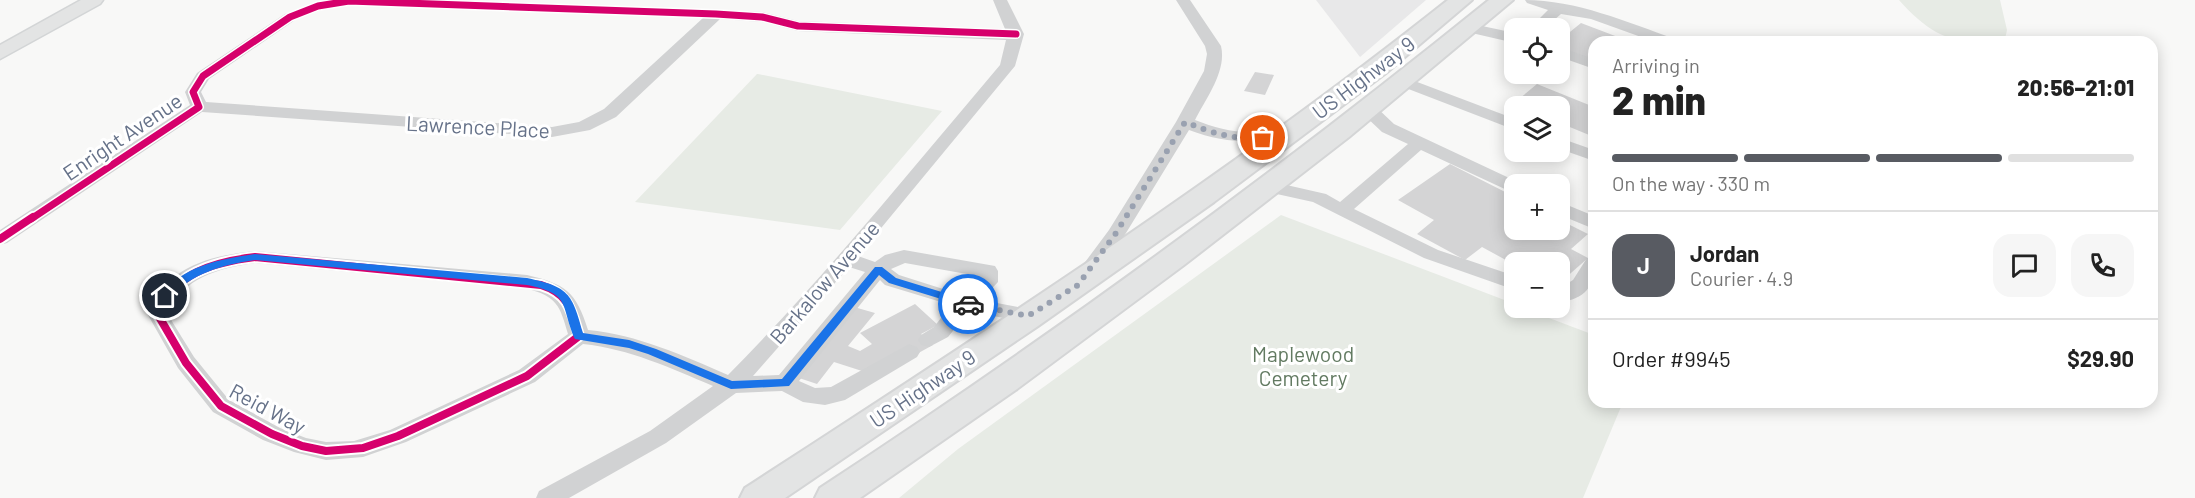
<!DOCTYPE html>
<html lang="en">
<head>
<meta charset="utf-8">
<style>
  body { margin:0; font-family:Barlow,sans-serif; background:#f6f6f6; color:#222; height:100vh; display:flex; flex-direction:column; font-size:22px; white-space:nowrap }
  * { box-sizing:border-box; margin:0 }
  p { font-size:20px; color:#767676 }
  .icon { flex:none; width:33px; height:33px; fill:none; stroke:currentColor; stroke-width:2; stroke-linecap:round; stroke-linejoin:round }
  .map { position:relative; flex:1; overflow:hidden }
  .panel { position:absolute; left:1588px; top:36px; width:570px; height:372px; display:flex; flex-direction:column; background:#fff; border-radius:18px; box-shadow:0 3px 15px #0003 }
  .panel>* { flex:none }
  .tools { position:absolute; left:1504px; top:18px; display:grid; gap:12px }
  .tools a { display:grid; place-items:center; width:66px; height:66px; border-radius:12px; background:#fff; box-shadow:0 3px 15px #0003; font-size:30px }
  .pin { position:absolute; display:grid; place-items:center; width:51px; height:51px; color:#fff; margin:-26px; border:3px solid #fff; border-radius:50%; box-shadow:0 2px 6px #0007 }
  .courier { position:absolute; display:grid; place-items:center; width:60px; height:60px; margin:-30px; border:4px solid #1a73e8; border-radius:50%; background:#fff; color:#222; box-shadow:0 2px 8px #0007 }
  .head em { font-style:normal; font-weight:800 }
  .head div { display:flex; flex-direction:column-reverse }
  .head { display:flex; align-items:center; justify-content:space-between; height:102px; padding:0 24px }
  h1 { font-size:39px; font-weight:800; line-height:45px }
  .bar { display:grid; grid-template-columns:repeat(4,1fr); gap:9px 6px; align-content:center; height:72px; padding:0 24px }
  .bar i { height:8px; border-radius:4px; background:#e0e0e0 }
  .bar .on { background:#585b62 }
  .bar p { grid-column:span 4 }
  .line { display:flex; align-items:center; gap:15px; padding:0 24px; border-top:2px solid #e0e0e0 }
  .line div { flex:1 }
  .round { display:grid; place-items:center; flex:none; width:63px; height:63px; border-radius:18px; background:#f6f6f6 }
  .map>svg:first-child { display:block }
</style>
</head>
<body>
<div class="map">
<svg width="2195" height="498" viewBox="0 0 2195 498">
  <rect width="100%" height="100%" fill="#f8f8f7"/>
  <!-- built -->
  <path fill="#e8e8e9" d="M 1316,0 L 1426,0 L 1360,57 Z"/>
  <!-- green -->
  <path fill="#e7ebe5" d="M 1899,0 L 2000,0 L 2007,30 L 2005,39 C 1955,46 1933,38 1899,0 Z
    M 757,74 L 758,74 L 942,111 L 840,230 L 635,202 Z
    M 1281,215 L 1515,304 L 1515,308 L 1523,308 L 1594,335 L 1594,402 L 1623,402 L 1583,498 L 899,498 L 958,449 Z"/>
  <!-- building -->
  <path fill="#d4d4d5" d="M 1581,23 L 1631,42 L 1594,42 L 1594,61 L 1560,47 L 1560,40 Z
    M 1255,72 L 1274,75 L 1265,95 L 1244,91 Z
    M 1537,84 L 1594,107 L 1594,137 L 1560,123 L 1560,106 L 1519,106 L 1513,104 Z
    M 1450,164 L 1515,197 L 1515,230 L 1560,230 L 1560,220 L 1588,234 L 1571,249 L 1588,258 L 1563,280 L 1560,278 L 1560,262 L 1515,262 L 1515,265 L 1482,247 L 1465,260 L 1417,234 L 1434,220 L 1398,200 Z
    M 915,304 L 938,325 L 921,334 L 933,345 L 913,356 L 862,371 L 834,362 L 817,384 L 796,377 L 854,307 L 875,313 L 848,346 L 860,351 L 872,344 L 860,333 Z"/>
  <g fill="none" stroke-linecap="round" stroke-linejoin="round">
    <!-- major casing -->
    <g stroke="#d3d5d6" stroke-width="3">
      <path id="major" d="M 81,0 L 103,0 L 100,4 L 0,59 L 0,45 Z"/>
    </g>
    <!-- highway casing -->
    <g stroke="#d4d5d6" stroke-width="4">
      <path id="highway" d="M 1448,0 L 1472,0 L 1386,73 L 1214,202 L 1038,326 L 785,498 L 740,498 L 745,488 C 985,332 1224,178 1448,0 Z
        M 1489,0 L 1513,0 L 1349,137 L 1184,265 L 1017,389 L 860,498 L 815,498 L 820,488 C 1052,336 1274,174 1489,0 Z"/>
    </g>
    <!-- minor -->
    <path fill="#d1d2d3" fill-rule="evenodd" d="M 328,0 L 446,0 L 716,10 L 762,12 L 798,21 L 1005,29 L 993,0 L 1007,0 L 1024,34 L 1015,66 L 858,256 L 875,262 L 885,255 L 904,250 L 995,266 L 998,271 L 998,282 L 981,300 L 1028,309 L 1035,311 L 1038,316 L 1035,321 L 1028,323 L 969,311 L 948,337 L 929,347 L 921,345 L 918,340 L 921,335 L 934,327 L 951,305 L 885,285 L 880,280 L 799,381 L 815,388 L 831,387 L 909,344 L 917,347 L 920,352 L 917,357 L 845,400 L 825,405 L 803,402 L 782,391 L 736,393 L 666,443 L 569,498 L 536,498 L 539,491 L 650,431 L 713,386 C 670,368 630,349 583,344 L 535,382 L 406,442 L 363,457 L 326,460 L 294,452 L 263,440 L 213,412 L 178,368 L 148,315 C 165,267 208,256 255,251 L 527,275 C 565,284 576,291 588,330 C 638,335 682,355 728,375 C 825,277 911,170 1000,65 L 1006,40 L 798,31 L 762,22 L 720,19 L 616,117 L 590,130 L 552,137 L 202,112 L 7,243 L 0,245 L 0,230 L 190,105 L 185,92 L 197,73 L 285,14 L 313,3 ZM 349,5 L 703,18 L 604,109 L 579,122 L 552,127 L 206,102 L 201,92 L 209,79 L 295,20 L 321,10 ZM 255,263 L 527,289 C 557,296 560,306 568,334 L 519,370 L 390,430 L 354,441 L 326,442 L 306,438 L 280,428 L 229,400 L 194,357 L 168,315 C 181,278 219,268 255,263 ZM 905,263 L 978,276 L 978,280 L 962,295 L 899,275 L 891,269 ZM 849,267 L 865,272 L 779,375 L 753,376 Z
      M 1176,0 L 1190,0 L 1221,46 C 1227,71 1206,98 1195,120 C 1215,128 1234,133 1256,132 C 1269,131 1283,126 1295,129 L 1298,133 L 1295,137 L 1289,138 C 1253,144 1223,143 1189,130 L 1126,233 L 1094,278 L 1087,280 L 1080,278 L 1077,273 L 1109,230 L 1176,122 L 1204,71 L 1207,54 L 1205,46 Z
      M 1525,0 C 1576,0 1627,22 1675,39 L 1678,42 L 1655,42 L 1591,19 L 1561,14 L 1545,28 L 1530,28 L 1548,10 L 1527,3 Z
      M 1468,23 L 1515,33 L 1515,43 L 1463,31 L 1460,28 Z
      M 1560,47 L 1594,59 L 1594,69 L 1560,57 Z
      M 1404,77 L 1515,119 L 1515,130 L 1398,85 L 1396,82 Z
      M 1369,105 L 1375,106 L 1394,124 L 1522,184 L 1515,184 L 1515,193 L 1509,191 L 1421,150 L 1354,209 L 1438,250 L 1515,276 L 1515,290 L 1424,258 L 1313,202 L 1263,191 L 1260,187 L 1263,183 L 1269,181 L 1326,194 L 1340,202 L 1408,144 L 1382,132 L 1363,114 L 1361,110 Z
      M 1560,138 L 1594,150 L 1594,161 L 1560,149 Z
      M 1560,202 L 1594,216 L 1594,229 L 1560,215 Z
      M 1594,257 C 1597,282 1588,299 1560,302 L 1560,288 L 1573,280 L 1587,258 Z"/>
    <!-- major -->
    <use href="#major" fill="#e3e4e4" fill-rule="evenodd"/>
    <!-- highway -->
    <use href="#highway" fill="#e3e4e4" fill-rule="evenodd"/>
    <!-- cycleway-far1 casing -->
    <g stroke="#fff" stroke-width="10">
      <path id="cycleway-far1" d="M 31,219 L 199,107 L 193,92 L 203,76 L 290,17 L 318,6 L 349,1 L 716,14 L 762,17 L 798,26 L 1016,34"/>
    </g>
    <!-- cycleway casing -->
    <g stroke="#fff" stroke-width="12">
      <path id="cycleway" d="M 0,239 L 33,217
        M 255,257 L 541,285 C 569,294 571,309 579,336 L 527,376 L 398,436 L 363,448 L 326,451 L 302,446 L 272,434 L 221,406 L 186,363 L 158,315 C 173,273 214,262 255,257 Z"/>
    </g>
    <!-- cycleway-far1 -->
    <use href="#cycleway-far1" stroke="#d6006c" stroke-width="7"/>
    <!-- cycleway -->
    <use href="#cycleway" stroke="#d6006c" stroke-width="8"/>
  </g>
  <!-- route -->
  <path fill="#1a73e8" d="M 255,254 L 527,278 C 569,287 572,293 583,333 L 629,340 L 656,349 L 732,381 L 782,379 L 875,267 L 882,267 L 896,278 L 971,301 L 973,304 L 971,306 L 964,306 L 889,283 L 879,275 L 789,386 L 731,389 L 648,354 L 629,348 L 575,339 C 560,305 572,294 527,285 L 255,260 C 222,265 192,273 168,299 L 161,299 L 160,296 C 182,266 220,259 255,254 Z"/>
  <g fill="none" stroke-linecap="round" stroke-linejoin="round">
    <!-- done -->
    <path stroke="#99a1b0" stroke-width="6" stroke-dasharray="0 10.8" d="M 968,304 L 1028,316 L 1078,285 L 1116,233 L 1185,122 C 1212,133 1234,140 1263,138"/>
  </g>
  <g text-anchor="middle" dominant-baseline="central" stroke-width="6" stroke-linejoin="round" paint-order="stroke">
    <!-- street labels -->
    <g font-size="21" fill="#667289" stroke="#fff">
      <text transform="translate(1363 77) rotate(-37)">US Highway 9</text>
      <text transform="translate(478 126) rotate(3)">Lawrence Place</text>
      <text transform="translate(122 136) rotate(-34)">Enright Avenue</text>
      <text transform="translate(824 282) rotate(-49)">Barkalow Avenue</text>
      <text transform="translate(922 388) rotate(-34)">US Highway 9</text>
      <text transform="translate(268 408) rotate(28)">Reid Way</text>
    </g>
    <!-- park labels -->
    <g font-size="21" fill="#627a61" stroke="#fff">
      <text x="1303" y="353">Maplewood<tspan x="1303" dy="24">Cemetery</tspan></text>
    </g>
  </g>
</svg>
<div class="tools">
<a><svg class="icon" aria-label="locate" viewBox="0 0 24 24"><circle cx="12" cy="12" r="6"/><path d="M12 2v4M12 18v4M2 12h4M18 12h4"/></svg></a>
<a><svg class="icon" aria-label="layers" viewBox="0 0 24 24"><path d="M12 4l9 5-9 5-9-5zM3 14l9 5 9-5"/></svg></a>
<a>+</a>
<a>−</a>
</div>
<div class="pin" style="left:1263px;top:138px;background:#ea580c"><svg class="icon" aria-label="bag" viewBox="0 0 24 24"><path d="M5 8h14l-1 12H6zM9 8a3 3 0 0 1 6 0"/></svg></div>
<div class="pin" style="left:165px;top:296px;background:#1f2937"><svg class="icon" aria-label="home" viewBox="0 0 24 24"><path d="M3 11l9-7 9 7M6 9v11h12V9"/></svg></div>
<div class="courier" style="left:968px;top:304px"><svg class="icon" aria-label="car" viewBox="0 0 24 24"><path d="M5 17H2v-5l4-1 3-4h7l3 4 3 1v5h-3M9 17h6M6 11h13"/><circle cx="7" cy="17" r="2"/><circle cx="17" cy="17" r="2"/></svg></div>
<section class="panel">
<div class="head"><div><h1>2 min</h1><p>Arriving in</p></div><em>20:56–21:01</em></div>
<div class="bar"><i class="on"></i><i class="on"></i><i class="on"></i><i></i><p>On the way · 330 m</p></div>
<div class="line" style="height:108px"><b class="round" style="background:#585b62;color:#fff">J</b><div><b>Jordan</b><p>Courier · 4.9</p></div><a class="round"><svg class="icon" aria-label="chat" viewBox="0 0 24 24"><path d="M4 5h16v11H9l-5 4z"/></svg></a><a class="round"><svg class="icon" aria-label="phone" viewBox="0 0 24 24"><path d="M5 4h4l2 5-3 2q2 4 5 5l2-3 5 2v4C11 20 4 13 5 4z"/></svg></a></div>
<div class="line" style="height:78px"><div>Order #9945</div><b>$29.90</b></div>
</section>
</div>
</body>
</html>
